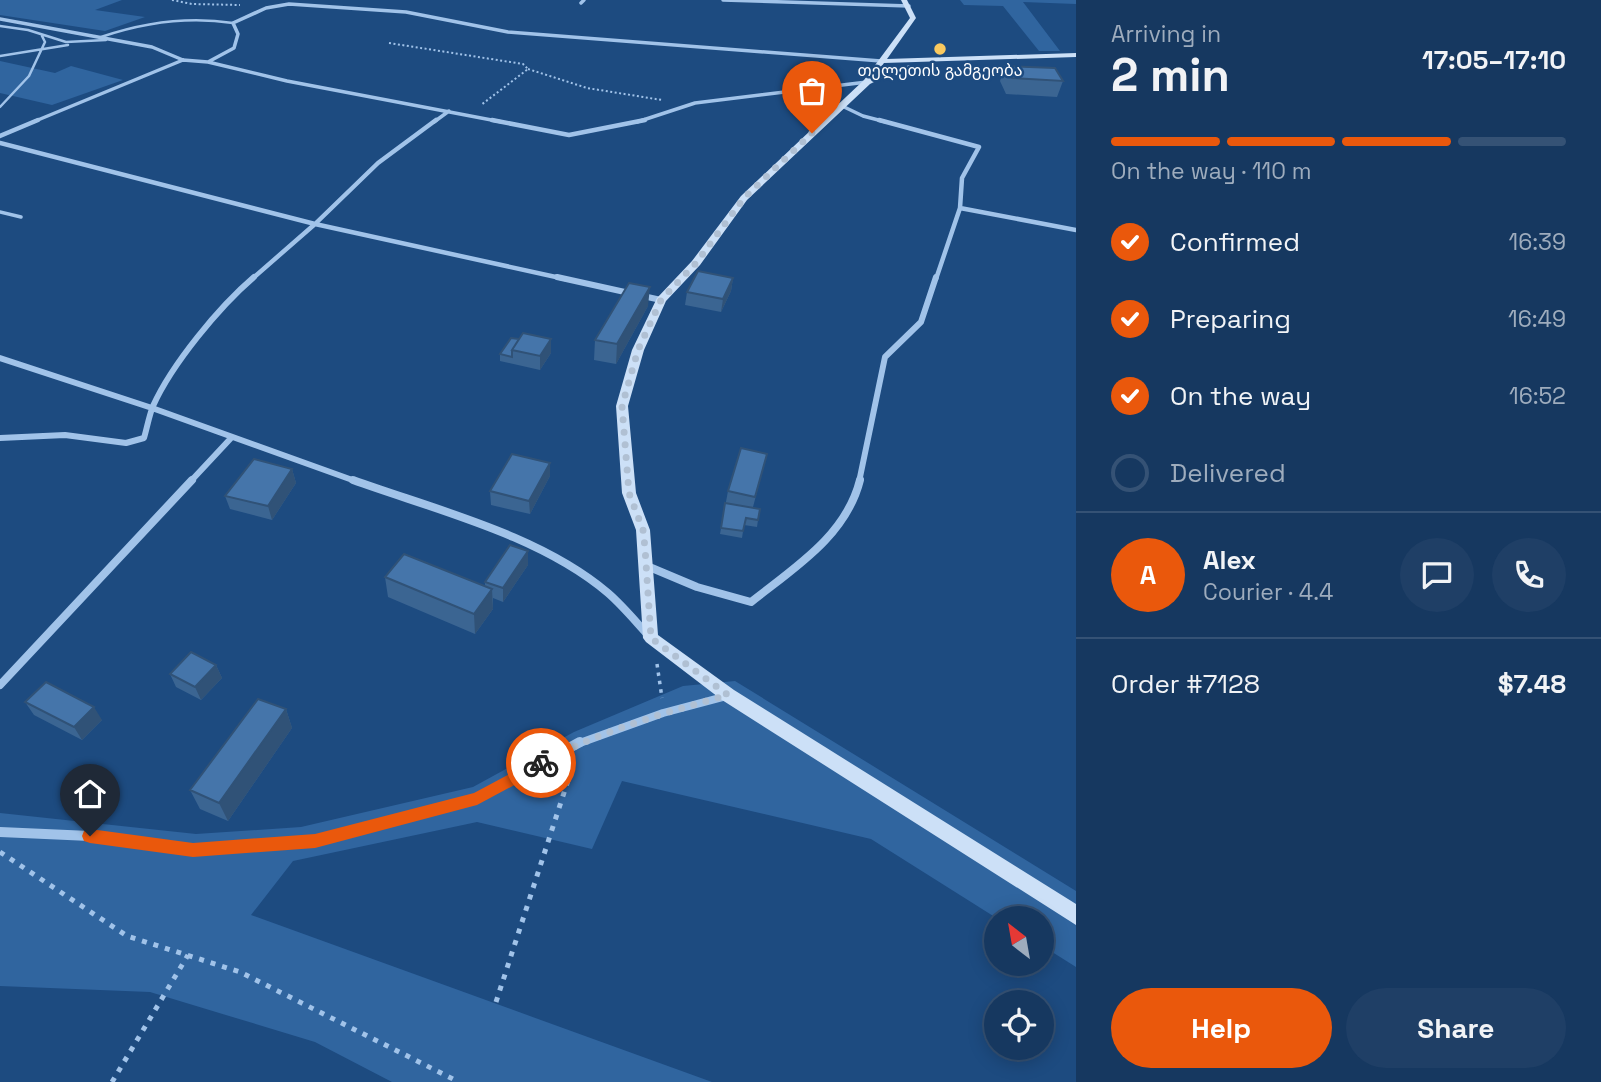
<!DOCTYPE html>
<html lang="en">
<head>
<meta charset="utf-8">
<style>
  body { margin:0; font-family:"Space Grotesk","Noto Sans Georgian",sans-serif; background:#1f3f66; color:#f1f3f6; height:100vh; display:flex; flex-direction:column; font-size:26px; white-space:nowrap }
  * { box-sizing:border-box; margin:0 }
  p { font-size:23px; color:#9eacbd }
  .icon { flex:none; width:38px; height:38px; fill:none; stroke:currentColor; stroke-width:2; stroke-linecap:round; stroke-linejoin:round }
  .map { position:relative; flex:1; overflow:hidden }
  .sheet { display:flex; flex-direction:column; background:#163860; width:525px }
  .sheet>* { flex:none }
  .needle { width:46px; rotate:329deg }
  .controls { position:absolute; left:984px; top:906px; display:grid; gap:14px }
  .controls a { display:grid; place-items:center; width:70px; height:70px; border-radius:50%; background:#163860; box-shadow:0 4px 18px #0003,0 0 0 2px #355275; font-size:35px }
  .pin { position:absolute; display:grid; place-items:center; width:60px; height:60px; color:#fff; margin:-72px -30px; border-radius:50% 50% 50% 0; rotate:-45deg; box-shadow:0 0 7px #0007 }
  .pin .icon { rotate:45deg }
  .courier { position:absolute; display:grid; place-items:center; width:70px; height:70px; margin:-35px; border:5px solid #ea580c; border-radius:50%; background:#fff; color:#222; box-shadow:0 2px 9px #0007 }
  .head em { font-style:normal; font-weight:700 }
  .head div { display:flex; flex-direction:column-reverse }
  .head { display:flex; align-items:center; justify-content:space-between; height:119px; padding:0 35px }
  h1 { font-size:46px; font-weight:700; line-height:52px }
  .bar { display:grid; grid-template-columns:repeat(4,1fr); gap:10px 7px; align-content:center; height:84px; padding:0 35px }
  .bar i { height:9px; border-radius:5px; background:#355275 }
  .bar .current { background:#ea580c }
  .bar p { grid-column:span 4 }
  .line { display:flex; align-items:center; gap:18px; padding:0 35px; border-top:2px solid #355275 }
  .line div { flex:1 }
  .round { display:grid; place-items:center; flex:none; width:74px; height:74px; border-radius:37px; background:#1f3f66 }
  ol { padding:0 35px; list-style:none }
  li { display:flex; align-items:center; gap:21px; height:77px }
  li p { margin-inline-start:auto }
  li .icon { padding:7px; border-radius:50%; background:#ea580c; color:#fff; stroke-width:4 }
  li:last-child { color:#9eacbd }
  li i { width:38px; height:38px; border:4px solid #355275; border-radius:50% }
  .action { display:flex; gap:14px; margin-top:auto; padding:14px 35px }
  .action a { flex:1; height:80px; border-radius:42px; background:#ea580c; color:#fff; font-size:28px; font-weight:700; line-height:80px; text-align:center }
  .action a+a { background:#1f3f66; color:#f1f3f6 }
  main { display:flex; flex:1; min-height:0 }
  .map>svg:first-child { display:block }
</style>
</head>
<body>
<main>
<div class="map">
<svg width="1076" height="1082" viewBox="0 0 1076 1082">
  <rect width="100%" height="100%" fill="#1d4b80"/>
  <!-- green -->
  <path fill="#30659f" d="M 0,0 L 122,0 L 95,10 L 145,17 L 105,31 L 0,15 Z
    M 960,0 L 1076,0 L 1076,4 L 1023,2 L 1060,51 L 1039,51 L 1003,6 L 964,5 Z
    M 0,61 L 55,73 L 71,66 L 123,80 L 52,105 L 0,93 Z
    M 735,681 L 1076,891 L 1076,967 L 1041,945 L 1041,919 L 998,919 L 871,839 L 622,781 L 592,849 L 477,822 L 293,861 L 251,915 L 712,1082 L 392,1082 L 315,1042 L 150,992 L 0,986 L 0,813 L 196,834 L 301,827 L 473,787 L 574,732 L 683,686 Z"/>
  <g fill="none" stroke-linecap="round" stroke-linejoin="round">
    <!-- path-far2 -->
    <path stroke="#a1c3e9" stroke-width="2" stroke-dasharray="2 2.5" stroke-linecap="butt" d="M 172,0 L 192,4 L 240,5
      M 389,43 L 523,64 L 528,69 L 481,105
      M 528,69 L 587,88 L 662,100
      M 788,105 L 815,111"/>
    <!-- path-far1 -->
    <path stroke="#a1c3e9" stroke-width="3.5" stroke-dasharray="3.5 5" stroke-linecap="butt" d="M 657,664 L 662,698"/>
    <!-- path -->
    <path stroke="#a1c3e9" stroke-width="5" stroke-dasharray="5 7" stroke-linecap="butt" d="M 0,852 L 127,936 L 240,972 L 459,1082
      M 496,1002 L 573,765
      M 112,1082 L 188,955"/>
    <!-- lane-far1 -->
    <path stroke="#a1c3e9" stroke-width="2.5" d="M 0,26 L 28,30 L 66,42 L 106,40
      M 101,37 C 145,22 187,16 233,23
      M 0,56 L 68,45
      M 0,107 L 29,76 L 45,42 L 42,36"/>
    <!-- lane -->
    <path stroke="#a1c3e9" stroke-width="3.5" d="M 0,212 L 21,217"/>
    <!-- street-far4 -->
    <path stroke="#a1c3e9" stroke-width="3.5" d="M 723,0 L 909,6
      M 581,3 L 584,0
      M 0,19 L 152,47 L 183,60 L 208,62 L 287,81 L 502,122
      M 208,62 L 234,48 L 238,34 L 233,23 L 266,8 L 289,4 L 406,12 L 508,32 L 881,61
      M 840,105 L 863,116 L 886,122
      M 33,122 L 183,60
      M 434,122 L 449,111
      M 637,122 L 695,103 L 867,82"/>
    <!-- street-far3 -->
    <path stroke="#a1c3e9" stroke-width="4.5" d="M 492,120 L 569,135 L 645,120
      M 879,120 L 979,147 L 962,178 L 960,208 L 936,279
      M 0,136 L 38,120
      M 0,143 L 315,224 L 565,279
      M 960,208 L 1076,230
      M 252,279 L 315,224 L 378,163 L 436,120"/>
    <!-- street-far2 -->
    <path stroke="#a1c3e9" stroke-width="6" d="M 557,277 L 661,300
      M 0,358 L 152,408 L 358,482
      M 0,438 L 65,435 L 126,443 L 144,438 C 147,428 149,416 153,406 C 172,364 219,307 254,277
      M 190,482 L 232,437
      M 859,482 L 885,357 L 921,322 L 936,277"/>
    <!-- street-far1 -->
    <path stroke="#a1c3e9" stroke-width="8" d="M 353,480 C 436,510 540,535 608,593 C 623,606 636,622 649,636
      M 647,566 L 697,587 L 751,602 C 794,568 846,536 860,480
      M 0,685 L 192,480
      M 577,744 L 663,713 L 727,696"/>
    <!-- street -->
    <path stroke="#a1c3e9" stroke-width="10" d="M 0,832 L 90,836 L 193,850 L 315,841 L 476,799 L 580,742"/>
    <!-- secondary -->
    <path fill="#cce0f7" fill-rule="evenodd" d="M 901,0 L 907,0 L 916,18 L 887,59 L 1076,53 L 1076,57 L 884,63 L 875,75 L 910,65 L 914,67 L 890,74 L 870,84 L 747,200 L 700,265 L 666,301 L 644,350 L 628,406 L 636,493 L 650,530 L 658,635 L 734,690 L 1076,904 L 1076,925 L 722,700 L 646,642 L 643,638 L 636,530 L 622,493 L 616,406 L 632,350 L 657,298 L 692,261 L 741,196 L 864,80 L 910,18 Z"/>
  </g>
  <!-- wall -->
  <path fill="#3b6592" d="M 1005,66 L 1063,81 L 1057,97 L 1006,94 L 1000,81 Z
    M 733,278 L 731,291 L 721,312 L 685,305 L 687,292 Z
    M 648,306 L 616,364 L 594,360 L 595,340 Z
    M 519,339 L 551,339 L 551,353 L 540,370 L 500,361 L 500,354 Z
    M 767,454 L 753,507 L 758,520 L 757,527 L 744,525 L 742,538 L 720,534 L 728,491 Z
    M 292,469 L 296,483 L 272,520 L 230,509 L 225,496 Z
    M 550,476 L 530,514 L 491,505 L 490,491 Z
    M 528,551 L 528,565 L 503,602 L 493,598 L 493,609 L 475,634 L 388,597 L 385,577 L 485,586 L 485,582 Z
    M 216,665 L 222,678 L 201,700 L 176,687 L 170,674 Z
    M 25,702 L 102,720 L 82,740 L 34,715 Z
    M 286,709 L 292,728 L 228,821 L 200,809 L 190,790 Z"/>
  <!-- shaded-wall -->
  <path fill="#305277" d="M 733,278 L 731,291 L 721,312 L 723,299 Z
    M 650,287 L 648,306 L 616,364 L 617,344 Z
    M 551,339 L 551,353 L 540,370 L 540,356 Z
    M 550,463 L 550,476 L 530,514 L 529,501 Z
    M 292,469 L 296,483 L 272,520 L 268,506 Z
    M 528,551 L 528,565 L 503,602 L 503,588 Z
    M 492,589 L 493,609 L 475,634 L 474,614 Z
    M 216,665 L 222,678 L 201,700 L 195,687 Z
    M 94,707 L 102,720 L 82,740 L 74,727 Z
    M 286,709 L 292,728 L 228,821 L 219,803 Z"/>
  <!-- building -->
  <path fill="#4575aa" stroke="#305277" stroke-width="2" d="M 1005,66 L 1055,68 L 1063,81 L 1012,78 Z
    M 698,271 L 733,278 L 723,299 L 687,292 Z
    M 629,283 L 650,287 L 617,344 L 595,340 Z
    M 523,333 L 551,339 L 540,356 L 512,350 Z
    M 511,338 L 519,339 L 512,350 L 512,357 L 500,354 Z
    M 741,448 L 767,454 L 755,497 L 728,491 Z
    M 512,454 L 550,463 L 529,501 L 490,491 Z
    M 254,459 L 292,469 L 268,506 L 225,496 Z
    M 725,503 L 760,509 L 758,520 L 746,518 L 743,531 L 721,528 Z
    M 510,545 L 528,551 L 503,588 L 485,582 Z
    M 404,554 L 492,589 L 474,614 L 385,577 Z
    M 191,652 L 216,665 L 195,687 L 170,674 Z
    M 46,682 L 94,707 L 74,727 L 25,702 Z
    M 258,699 L 286,709 L 219,803 L 190,790 Z"/>
  <!-- route -->
  <path fill="#ea580c" d="M 541,757 L 546,759 L 546,768 L 477,805 L 315,848 L 193,857 L 90,843 L 84,841 L 82,836 L 84,831 L 90,829 L 193,843 L 315,834 L 474,793 Z"/>
  <g fill="none" stroke-linecap="round" stroke-linejoin="round">
    <!-- done -->
    <path stroke="#b0c0d3" stroke-width="7" stroke-dasharray="0 12.6" d="M 541,763 C 600,731 664,713 728,695 L 651,638 L 645,548 L 643,530 L 629,493 L 622,406 L 638,350 L 661,300 L 696,263 L 744,198 L 812,133"/>
  </g>
  <!-- markers -->
  <circle fill="#f9c95f" stroke="#1d4b80" stroke-width="2.5" cx="940" cy="49" r="7"/>
  <g text-anchor="middle" dominant-baseline="central" stroke-width="5" stroke-linejoin="round" paint-order="stroke">
    <!-- far-poi labels -->
    <g font-size="16" fill="#fff" stroke="#1d4b80">
      <text x="940" y="70">თელეთის გამგეობა</text>
    </g>
  </g>
</svg>
<div class="controls">
<a><svg class="needle" viewBox="-14 -14 28 28"><path d="M0-13l5 13h-10z" fill="#e53935"/><path d="M0 13l5-13h-10z" fill="#9eacbd"/></svg></a>
<a><svg class="icon" aria-label="locate" viewBox="0 0 24 24"><circle cx="12" cy="12" r="6"/><path d="M12 2v4M12 18v4M2 12h4M18 12h4"/></svg></a>
</div>
<div class="pin" style="left:812px;top:133px;background:#ea580c"><svg class="icon" aria-label="bag" viewBox="0 0 24 24"><path d="M5 8h14l-1 12H6zM9 8a3 3 0 0 1 6 0"/></svg></div>
<div class="pin" style="left:90px;top:836px;background:#1f2937"><svg class="icon" aria-label="home" viewBox="0 0 24 24"><path d="M3 11l9-7 9 7M6 9v11h12V9"/></svg></div>
<div class="courier" style="left:541px;top:763px"><svg class="icon" aria-label="bike" viewBox="0 0 24 24"><circle cx="6" cy="16" r="4"/><circle cx="18" cy="16" r="4"/><path d="M6 16l4-8h5l3 8M10 8l3 8H6M13 5h3"/></svg></div>
</div>
<section class="sheet">
<div class="head"><div><h1>2 min</h1><p>Arriving in</p></div><em>17:05–17:10</em></div>
<div class="bar"><i class="current"></i><i class="current"></i><i class="current"></i><i></i><p>On the way · 110 m</p></div>
<ol>
<li><svg class="icon" aria-label="check" viewBox="0 0 24 24"><path d="M5 12l5 5 9-10"/></svg>Confirmed<p>16:39</p></li>
<li><svg class="icon" aria-label="check" viewBox="0 0 24 24"><path d="M5 12l5 5 9-10"/></svg>Preparing<p>16:49</p></li>
<li><svg class="icon" aria-label="check" viewBox="0 0 24 24"><path d="M5 12l5 5 9-10"/></svg>On the way<p>16:52</p></li>
<li><i></i>Delivered</li>
</ol>
<div class="line" style="height:126px"><b class="round" style="background:#ea580c;color:#fff">A</b><div><b>Alex</b><p>Courier · 4.4</p></div><a class="round"><svg class="icon" aria-label="chat" viewBox="0 0 24 24"><path d="M4 5h16v11H9l-5 4z"/></svg></a><a class="round"><svg class="icon" aria-label="phone" viewBox="0 0 24 24"><path d="M5 4h4l2 5-3 2q2 4 5 5l2-3 5 2v4C11 20 4 13 5 4z"/></svg></a></div>
<div class="line" style="height:91px"><div>Order #7128</div><b>$7.48</b></div>
<div class="action"><a>Help</a><a>Share</a></div>
</section>
</main>
</body>
</html>
